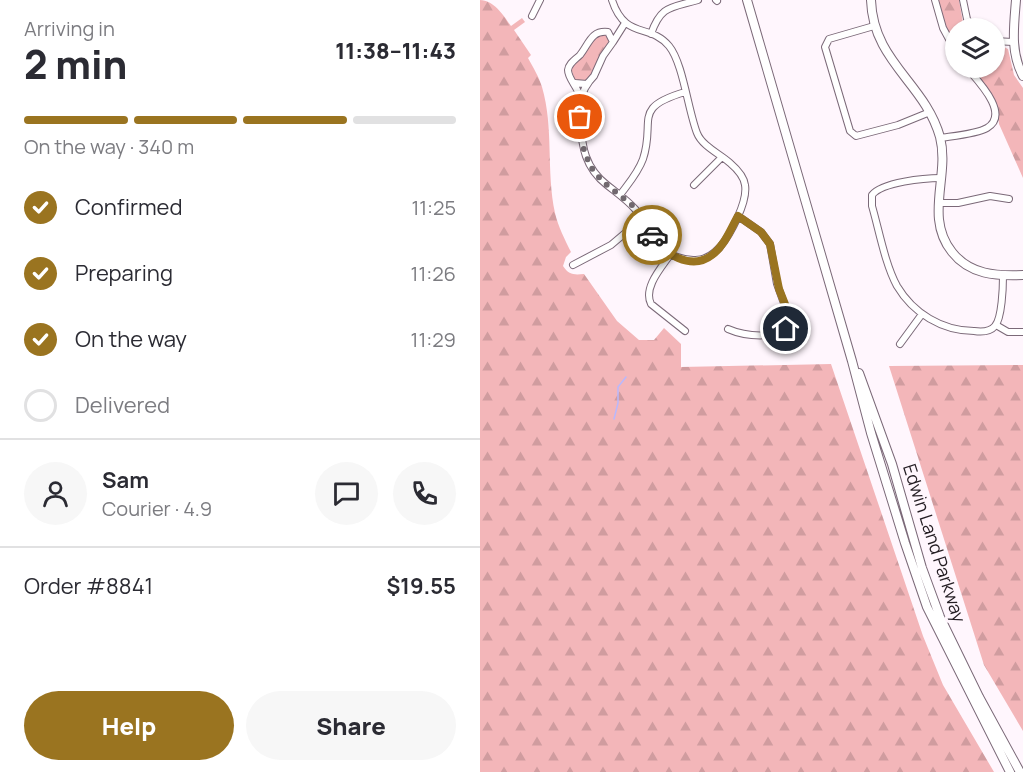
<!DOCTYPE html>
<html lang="en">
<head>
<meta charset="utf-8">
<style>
  body { margin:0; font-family:Manrope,sans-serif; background:#f7f7f7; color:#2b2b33; height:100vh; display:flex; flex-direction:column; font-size:22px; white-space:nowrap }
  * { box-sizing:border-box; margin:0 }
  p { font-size:20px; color:#7c7c81 }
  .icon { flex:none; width:33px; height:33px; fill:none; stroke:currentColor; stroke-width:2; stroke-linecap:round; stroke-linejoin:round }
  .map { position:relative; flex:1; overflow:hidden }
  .panel { display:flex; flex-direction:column; background:#fff; width:480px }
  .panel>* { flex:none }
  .fabs { position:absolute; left:465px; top:18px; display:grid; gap:12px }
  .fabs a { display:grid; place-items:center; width:60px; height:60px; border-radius:50%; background:#fff; box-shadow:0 2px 4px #0004; font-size:30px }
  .pin { position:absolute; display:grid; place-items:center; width:51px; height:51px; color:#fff; margin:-26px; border:3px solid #fff; border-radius:50%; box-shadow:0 2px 6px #0007 }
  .courier { position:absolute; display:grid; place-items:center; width:60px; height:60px; margin:-30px; border:4px solid #9a7420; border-radius:50%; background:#fff; color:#222; box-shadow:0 2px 8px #0007 }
  .headline em { font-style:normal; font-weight:800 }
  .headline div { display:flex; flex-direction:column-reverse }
  .headline { display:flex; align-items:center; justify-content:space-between; height:102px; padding:0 24px }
  h1 { font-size:39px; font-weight:800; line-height:45px }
  .bar { display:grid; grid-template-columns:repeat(4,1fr); gap:9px 6px; align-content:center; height:72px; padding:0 24px }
  .bar i { height:8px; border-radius:4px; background:#e1e1e2 }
  .bar .current { background:#9a7420 }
  .bar p { grid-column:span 4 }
  .line { display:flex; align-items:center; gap:15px; padding:0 24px; border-top:2px solid #e1e1e2 }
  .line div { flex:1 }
  .round { display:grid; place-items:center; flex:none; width:63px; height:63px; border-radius:32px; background:#f7f7f7 }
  ol { padding:0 24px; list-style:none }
  li { display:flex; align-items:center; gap:18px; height:66px }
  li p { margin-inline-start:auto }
  li .icon { padding:6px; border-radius:50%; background:#9a7420; color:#fff; stroke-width:4 }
  li:last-child { color:#7c7c81 }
  li i { width:33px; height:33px; border:3px solid #e1e1e2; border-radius:50% }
  .cta { display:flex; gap:12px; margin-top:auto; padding:12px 24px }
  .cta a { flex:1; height:69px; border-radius:36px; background:#9a7420; color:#fff; font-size:24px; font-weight:800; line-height:69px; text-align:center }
  .cta a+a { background:#f7f7f7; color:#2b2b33 }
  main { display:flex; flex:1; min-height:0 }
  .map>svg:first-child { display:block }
</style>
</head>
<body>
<main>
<section class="panel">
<div class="headline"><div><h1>2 min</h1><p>Arriving in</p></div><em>11:38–11:43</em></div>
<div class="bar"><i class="current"></i><i class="current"></i><i class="current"></i><i></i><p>On the way · 340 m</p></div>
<ol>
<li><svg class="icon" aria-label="check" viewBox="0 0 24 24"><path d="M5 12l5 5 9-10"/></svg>Confirmed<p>11:25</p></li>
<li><svg class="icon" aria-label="check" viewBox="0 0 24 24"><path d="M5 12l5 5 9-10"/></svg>Preparing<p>11:26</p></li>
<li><svg class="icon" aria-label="check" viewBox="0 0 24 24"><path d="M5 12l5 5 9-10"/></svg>On the way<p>11:29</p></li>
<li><i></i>Delivered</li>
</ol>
<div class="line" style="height:108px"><a class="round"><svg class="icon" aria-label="person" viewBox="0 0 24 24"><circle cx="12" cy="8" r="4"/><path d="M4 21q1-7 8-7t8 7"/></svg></a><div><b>Sam</b><p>Courier · 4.9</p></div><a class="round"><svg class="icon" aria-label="chat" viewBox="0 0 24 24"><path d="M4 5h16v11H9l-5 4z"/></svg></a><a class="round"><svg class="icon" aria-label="phone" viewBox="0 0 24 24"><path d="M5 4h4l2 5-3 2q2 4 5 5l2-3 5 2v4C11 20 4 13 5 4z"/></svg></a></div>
<div class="line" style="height:78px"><div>Order #8841</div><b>$19.55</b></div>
<div class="cta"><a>Help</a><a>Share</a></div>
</section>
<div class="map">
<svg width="543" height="772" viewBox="0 0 543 772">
  <defs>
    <pattern id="forest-firs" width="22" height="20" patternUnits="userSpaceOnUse" patternTransform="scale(1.5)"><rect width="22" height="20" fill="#f3b6b9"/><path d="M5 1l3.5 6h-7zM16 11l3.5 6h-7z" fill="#d09c9f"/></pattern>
  </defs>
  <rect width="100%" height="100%" fill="#fff6fd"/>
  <!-- forest -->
  <path fill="url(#forest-firs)" d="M 0,0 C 14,0 24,16 31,26 L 42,18 L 45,22 L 34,30 L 51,55 L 48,58 C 53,67 59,77 62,87 C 74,128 66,171 75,213 C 78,226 85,240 91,252 L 86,257 L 83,266 C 89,275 94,275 104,274 L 137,321 L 159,340 L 174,340 L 184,328 L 201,344 L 201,367 L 351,364 L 443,636 L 463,685 L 514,772 L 0,772 Z
    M 459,0 L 479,0 L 484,28 L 476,28 L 475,46 L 460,13 Z
    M 120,34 L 128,35 L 131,42 L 115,70 L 106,81 L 95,81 L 91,68 L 108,45 Z
    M 515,46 L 522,46 L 528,49 L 534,75 L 543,88 L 543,178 L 519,124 L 517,105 L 491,68 L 514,68 Z
    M 543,365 L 543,731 L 504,665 L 409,366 Z"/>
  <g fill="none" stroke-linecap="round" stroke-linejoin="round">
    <!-- stream -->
    <path stroke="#b9b8fd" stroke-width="1.5" d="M 134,419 L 138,403 L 138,387 L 146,377"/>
    <!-- street casing -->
    <g stroke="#7b6978" stroke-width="8">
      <path id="street" d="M 236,0 L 237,1
        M 455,0 L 463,28 L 476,52
        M 483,0 L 487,19 L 492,28
        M 52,16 L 60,0
        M 394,26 L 349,39 L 345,47 L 370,131 L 376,136 L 418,125 L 450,112
        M 171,34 C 181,5 191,8 218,0
        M 514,41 L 533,42
        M 133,42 L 145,23
        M 109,82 C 100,93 99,108 100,121 C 102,147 105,168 127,185 C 137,193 147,200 155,209 C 177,233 174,257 213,260 C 224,261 232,256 240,247 C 250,235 268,202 265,185 C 264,177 257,169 250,163 C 240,154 222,146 217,133 C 208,110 203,63 189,46 C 170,23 145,40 132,0
        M 95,83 L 107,84 L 114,76 L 123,56 L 133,42 L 128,32 C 111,30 109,44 100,55 C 95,60 89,63 88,70 C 88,79 98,87 100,97
        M 460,138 C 473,136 497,134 507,128 C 531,114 497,80 487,68
        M 461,178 C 445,178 402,182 392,195 L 392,206 C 399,230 405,264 417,286 C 433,313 462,331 494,331 C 501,332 510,332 515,326 C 522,318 523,287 523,276
        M 214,185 L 242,157
        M 140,195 C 148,184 158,173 163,159 C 176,120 151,108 205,92
        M 458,203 L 478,203 L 510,196 L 529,199
        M 190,255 C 181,268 163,288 171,304 L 205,331
        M 93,265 L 131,245 L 163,218
        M 516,325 L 528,332 L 543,332
        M 248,329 C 264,336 305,342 310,320 L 297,284 L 290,244 L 281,232 L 258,216
        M 420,344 L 442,314"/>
    </g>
    <!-- secondary casing -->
    <g stroke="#7b6978" stroke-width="10">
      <path id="secondary" d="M 267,0 L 372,361 L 391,433 L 425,543 L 447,607 L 530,772
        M 391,0 C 393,62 445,83 460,137 C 470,176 444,217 472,252 C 490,275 516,276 543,275
        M 536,0 C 534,26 530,52 543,76
        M 379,373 L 412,464 L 442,568 L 460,617 L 499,697 L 540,772"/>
    </g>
    <!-- street -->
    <use href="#street" stroke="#fff" stroke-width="6"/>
    <!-- secondary -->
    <use href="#secondary" stroke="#fff" stroke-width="8"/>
  </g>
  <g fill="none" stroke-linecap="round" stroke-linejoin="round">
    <!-- done -->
    <path stroke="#71696f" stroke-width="6" stroke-dasharray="0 10.8" d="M 100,117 L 103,147 L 110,166 L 122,181 L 153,206 L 172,235"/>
    <!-- route -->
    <path stroke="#9a7420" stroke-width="8" d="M 172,235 C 182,254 212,271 232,255 C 245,245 250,230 258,216 L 281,232 L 290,244 L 299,289 L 310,317 L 306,329"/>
  </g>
  <g text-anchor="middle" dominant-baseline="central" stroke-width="6" stroke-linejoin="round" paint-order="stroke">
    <!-- street labels -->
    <g font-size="18" fill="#241d23" stroke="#fff6fd">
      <text transform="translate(455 543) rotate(72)">Edwin Land Parkway</text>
    </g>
  </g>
</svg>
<div class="fabs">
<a><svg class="icon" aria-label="layers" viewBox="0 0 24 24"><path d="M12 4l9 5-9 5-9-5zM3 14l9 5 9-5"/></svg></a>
</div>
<div class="pin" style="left:100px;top:117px;background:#ea580c"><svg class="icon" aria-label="bag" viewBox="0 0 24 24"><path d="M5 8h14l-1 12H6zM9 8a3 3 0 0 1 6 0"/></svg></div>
<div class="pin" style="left:306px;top:329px;background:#1f2937"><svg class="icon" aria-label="home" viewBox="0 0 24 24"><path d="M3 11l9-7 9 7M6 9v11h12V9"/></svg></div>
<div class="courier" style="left:172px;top:235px"><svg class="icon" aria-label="car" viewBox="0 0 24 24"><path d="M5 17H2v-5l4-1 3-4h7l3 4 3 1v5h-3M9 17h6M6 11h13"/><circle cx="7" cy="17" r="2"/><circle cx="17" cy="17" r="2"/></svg></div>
</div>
</main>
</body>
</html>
